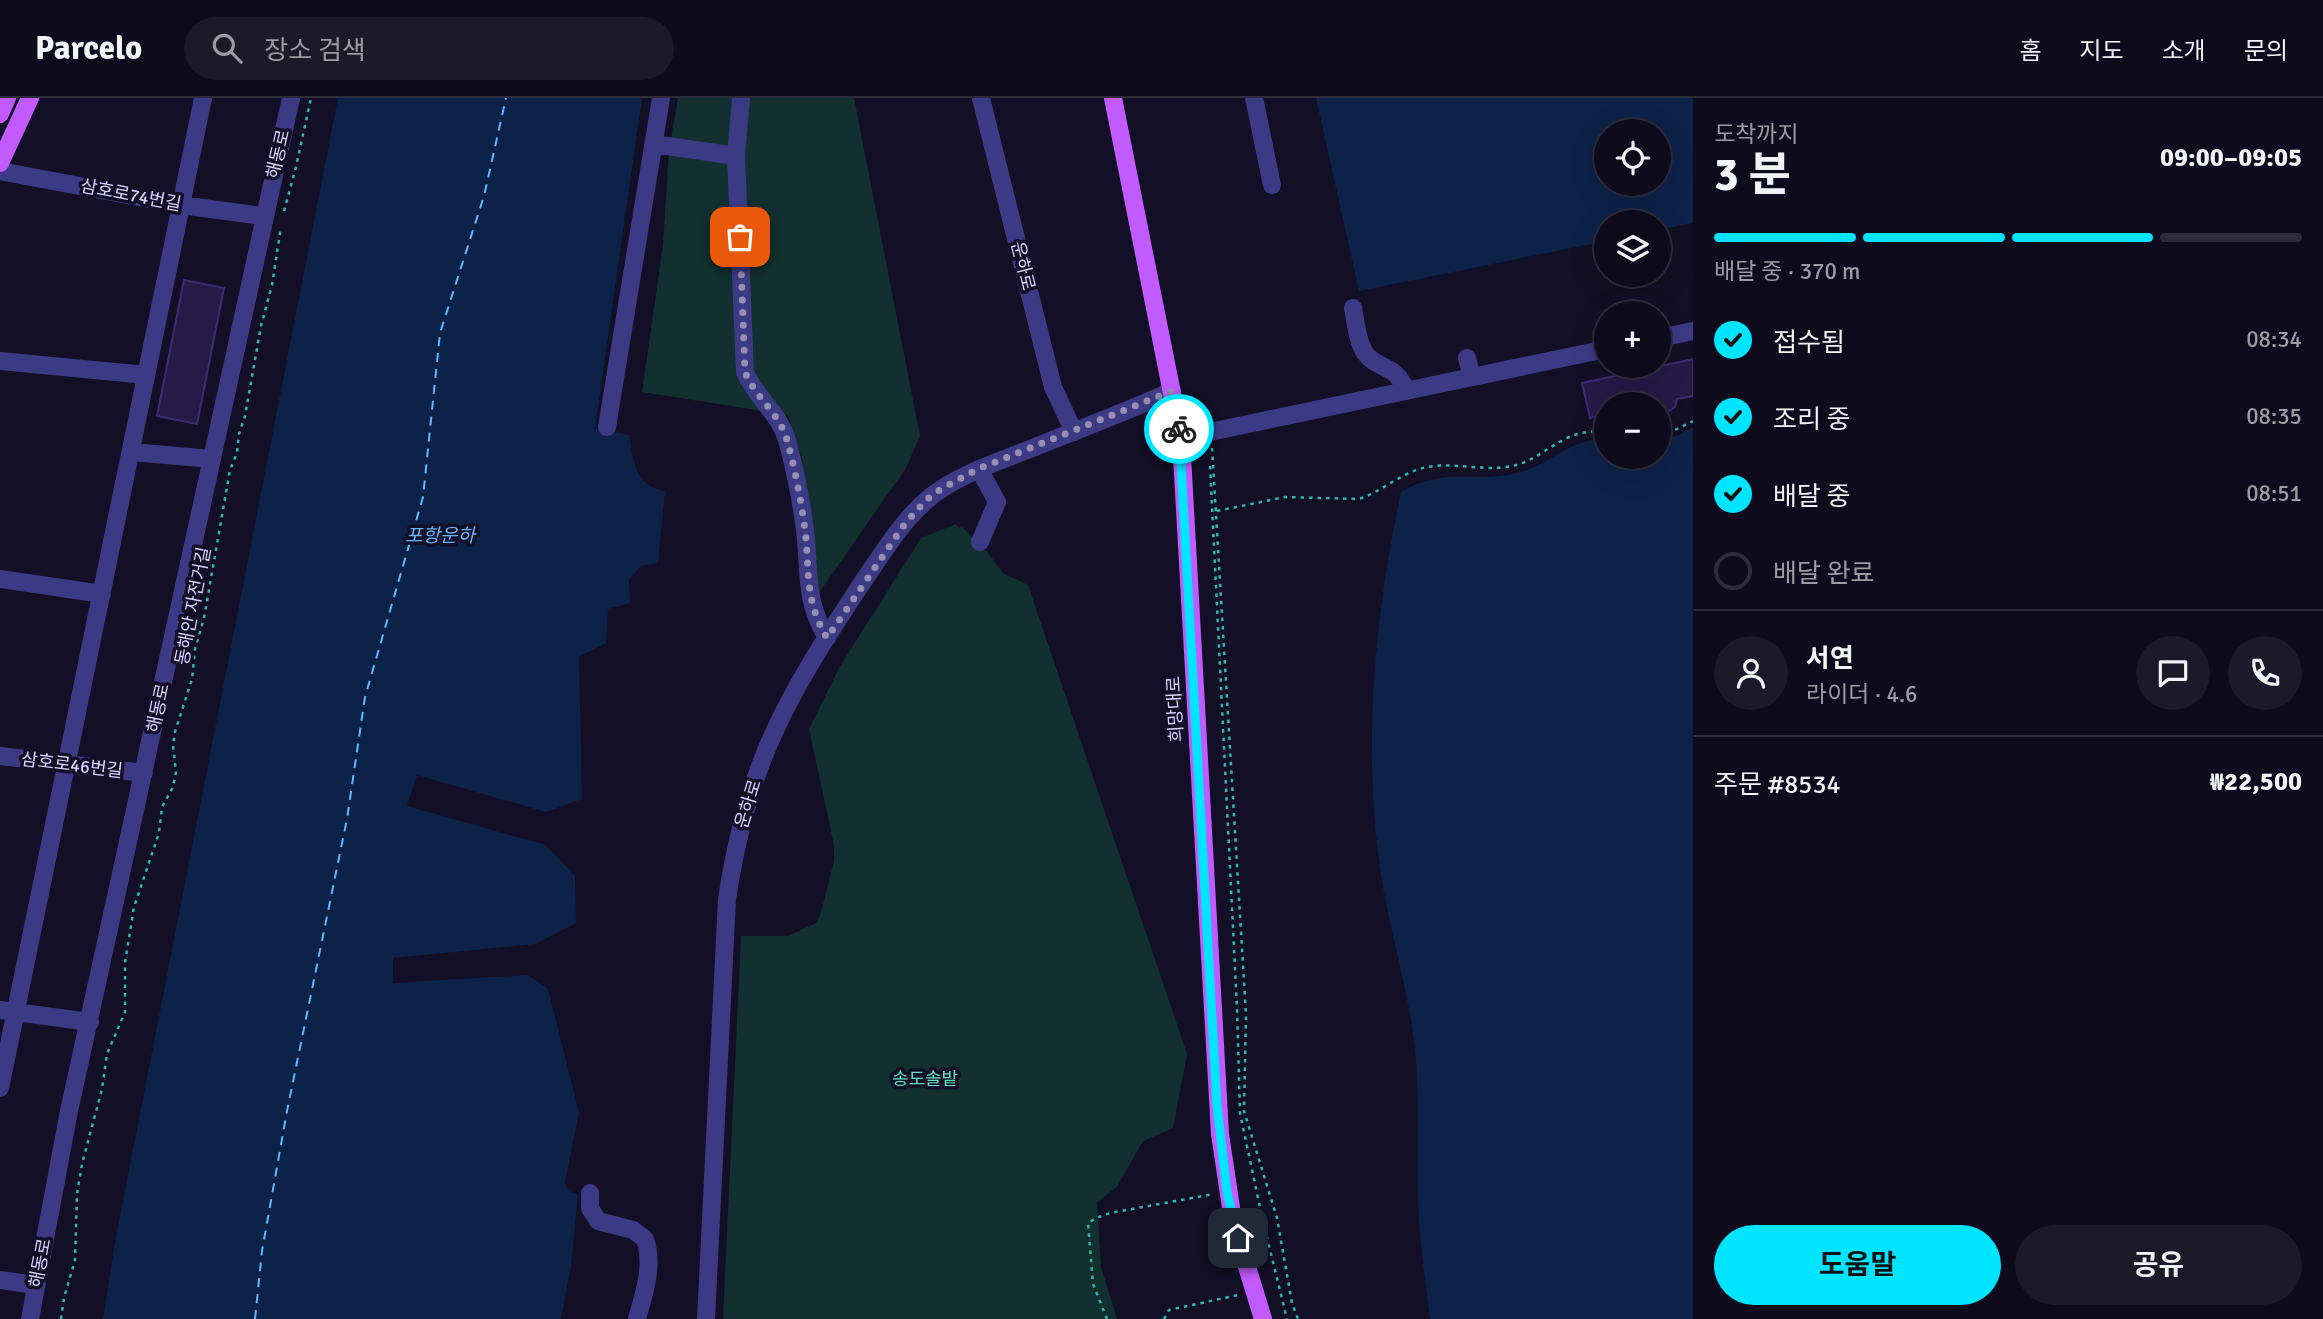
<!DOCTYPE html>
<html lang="ko">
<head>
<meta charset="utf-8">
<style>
  body { margin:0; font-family:Signika,"Noto Sans KR",sans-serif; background:#1c1929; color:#f1f3f6; height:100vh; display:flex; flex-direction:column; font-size:26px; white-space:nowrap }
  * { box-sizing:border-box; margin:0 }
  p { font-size:23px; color:#9b9ba3 }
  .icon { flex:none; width:38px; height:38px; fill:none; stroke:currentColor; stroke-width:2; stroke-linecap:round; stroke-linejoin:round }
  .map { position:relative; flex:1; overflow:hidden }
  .sheet { display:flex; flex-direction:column; background:#0e0b1c; width:630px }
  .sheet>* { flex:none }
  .buttons { position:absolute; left:1594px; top:21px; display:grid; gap:14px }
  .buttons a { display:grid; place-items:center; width:77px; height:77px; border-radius:50%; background:#0e0b1c; box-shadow:0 7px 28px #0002,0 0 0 2px #2e2b3b; font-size:35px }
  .pin { position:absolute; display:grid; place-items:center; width:60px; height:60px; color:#fff; margin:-30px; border-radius:14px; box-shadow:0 4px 10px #0006 }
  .courier { position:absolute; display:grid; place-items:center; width:70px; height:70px; margin:-35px; border:5px solid #00e5ff; border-radius:50%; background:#fff; color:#222; box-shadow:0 2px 9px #0007 }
  .overview em { font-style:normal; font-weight:700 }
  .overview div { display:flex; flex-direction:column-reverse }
  .overview { display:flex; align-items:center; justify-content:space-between; height:119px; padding:0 21px }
  h1 { font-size:46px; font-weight:700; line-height:52px }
  .bar { display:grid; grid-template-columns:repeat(4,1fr); gap:10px 7px; align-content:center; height:84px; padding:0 21px }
  .bar i { height:9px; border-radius:5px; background:#2e2b3b }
  .bar .selected { background:#00e5ff }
  .bar p { grid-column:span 4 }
  .line { display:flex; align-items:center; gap:18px; padding:0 21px; border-top:2px solid #2e2b3b }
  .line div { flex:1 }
  .round { display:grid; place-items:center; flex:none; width:74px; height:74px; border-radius:37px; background:#1c1929 }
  ol { padding:0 21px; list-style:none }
  li { display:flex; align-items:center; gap:21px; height:77px }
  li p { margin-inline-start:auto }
  li .icon { padding:7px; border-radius:50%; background:#00e5ff; color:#111; stroke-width:4 }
  li:last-child { color:#9b9ba3 }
  li i { width:38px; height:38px; border:4px solid #2e2b3b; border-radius:50% }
  .action { display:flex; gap:14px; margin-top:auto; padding:14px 21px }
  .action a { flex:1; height:80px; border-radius:42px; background:#00e5ff; color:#111; font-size:28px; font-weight:700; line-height:80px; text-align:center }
  .action a+a { background:#1c1929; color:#f1f3f6 }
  header { display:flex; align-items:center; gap:42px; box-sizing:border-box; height:98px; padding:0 35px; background:#0e0b1c; border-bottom:2px solid #2e2b3b }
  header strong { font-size:33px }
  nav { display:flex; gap:38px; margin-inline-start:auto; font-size:24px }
  .search { width:490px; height:63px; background:#1c1929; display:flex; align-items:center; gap:18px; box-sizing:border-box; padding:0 24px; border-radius:38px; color:#9b9ba3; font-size:26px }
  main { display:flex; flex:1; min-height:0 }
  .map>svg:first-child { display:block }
</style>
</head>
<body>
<header>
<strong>Parcelo</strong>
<div class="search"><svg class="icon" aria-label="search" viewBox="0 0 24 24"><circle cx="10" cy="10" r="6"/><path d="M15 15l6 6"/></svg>장소 검색</div>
<nav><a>홈</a><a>지도</a><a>소개</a><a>문의</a></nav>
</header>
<main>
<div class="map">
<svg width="1693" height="1221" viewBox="0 0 1693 1221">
  <rect width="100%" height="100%" fill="#130f26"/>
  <!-- green -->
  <path fill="#12302f" d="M 678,0 L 854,0 L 920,338 L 906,370 L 816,499 L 802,361 L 788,317 L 642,294 L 663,147 L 669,52 Z
    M 956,426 L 959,430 L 962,429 L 988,455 L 1003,475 L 1028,487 L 1187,956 L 1173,1030 L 1143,1043 L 1117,1089 L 1097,1104 L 1101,1169 L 1117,1221 L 723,1221 L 741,838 L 788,838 L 816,825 L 821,815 L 834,763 L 834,747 L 809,631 L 839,570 L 921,440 Z"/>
  <!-- water -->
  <path fill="#0c2248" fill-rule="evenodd" d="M 338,0 L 642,0 L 595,331 L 629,337 C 634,363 634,388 665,393 L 658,465 L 641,468 L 629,481 L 630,505 L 608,511 L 606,545 L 579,559 L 582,701 L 546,714 L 417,677 L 407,708 L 546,747 L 575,778 L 576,825 L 536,846 L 393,860 L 393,885 L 528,877 L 548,891 L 579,1015 L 565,1084 L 568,1093 L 578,1096 L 571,1168 L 561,1221 L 103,1221 L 115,1144 Z
    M 1316,0 L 1693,0 L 1693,125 L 1659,132 L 1659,124 L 1606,124 L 1606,143 L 1359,193 ZM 1606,33 L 1659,33 L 1659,86 L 1606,86 Z
    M 1693,329 L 1693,1221 L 1430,1221 C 1425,1181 1419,1140 1418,1099 C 1417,1050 1420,1000 1415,951 C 1408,887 1387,826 1379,763 C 1363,640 1375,516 1401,394 C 1447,368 1471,386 1517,375 C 1551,367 1567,341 1606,341 L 1606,359 L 1659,359 L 1659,342 L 1677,338 Z"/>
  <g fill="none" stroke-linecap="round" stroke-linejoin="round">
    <!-- ferry -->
    <path stroke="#62b6ff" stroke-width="2" stroke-dasharray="9 7" stroke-linecap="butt" d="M 255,1221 L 262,1153 L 287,1013 L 347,721 L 365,599 L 423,399 L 440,235 L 484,98 L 506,0"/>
  </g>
  <!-- building -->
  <path fill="#241b47" stroke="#3b2d73" stroke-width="2" d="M 184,182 L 224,190 L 197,326 L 157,318 Z
    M 1693,261 L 1693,298 L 1677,301 L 1675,309 L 1664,317 L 1659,318 L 1659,306 L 1606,306 L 1606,316 L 1590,320 L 1582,285 Z"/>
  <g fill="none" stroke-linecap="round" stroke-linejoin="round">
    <!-- path -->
    <path stroke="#2fb8b0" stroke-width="2.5" stroke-dasharray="3.5 5" stroke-linecap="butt" d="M 284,113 L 296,69 L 311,0
      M 1659,337 L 1673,333 L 1693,323
      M 1212,350 L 1246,917 L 1244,1013 L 1277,1120 L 1292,1205 L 1298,1221
      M 1210,368 L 1237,910 L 1240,1015 L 1262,1119 L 1287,1221
      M 1217,413 L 1285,399 L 1359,401 C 1383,393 1402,374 1427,369 C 1456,364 1484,374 1512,368 C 1532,364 1547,350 1565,341 C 1578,334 1592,333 1606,333
      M 61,1221 L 64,1200 L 75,1162 L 77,1096 L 82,1066 L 102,991 L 107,956 L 125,914 L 125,865 L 134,809 L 159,735 L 162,709 L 173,689 L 176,674 L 173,647 L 175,634 L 192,581 L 195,551 L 204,520 L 230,372 L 237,355 L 239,336 L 245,318 L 261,228 L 272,187 L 281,129
      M 1107,1221 L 1093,1186 L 1088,1125 L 1096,1120 L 1110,1115 L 1214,1096
      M 1164,1221 L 1169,1212 L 1238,1197"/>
    <!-- minor -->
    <path stroke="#3d3a85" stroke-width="18" d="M 741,0 L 736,58 L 745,274 C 755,299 780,316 787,342 C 795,371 801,402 805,432 C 810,474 804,501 827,540
      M 981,0 L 1053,289 L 1074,334
      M 1254,0 L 1272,87
      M 654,46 L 736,58
      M 0,73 L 181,107 L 263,118
      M 1353,210 C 1356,224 1357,243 1365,255 C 1378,273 1396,265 1406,293
      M 1659,240 L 1693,233
      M 1467,260 L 1472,279
      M 0,263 L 146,277
      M 607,329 L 661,0
      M 1181,340 L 1606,251
      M 131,354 L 212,361
      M 979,371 L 997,404 L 980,444
      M 0,481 L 102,496
      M 0,658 L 144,675
      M 0,912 L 90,924
      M 0,990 L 203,0
      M 590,1095 L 590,1110 L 598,1123 L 633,1132 L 645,1141 C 654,1167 644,1196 637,1221
      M 0,1182 L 35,1187
      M 30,1221 L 69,1013 L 291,0
      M 706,1221 L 727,801 C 736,741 751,682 777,628 C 801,577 833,529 864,482 C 886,450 909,411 943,390 C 970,373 1000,363 1030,351 C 1077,332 1126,314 1172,293"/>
    <!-- major -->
    <path stroke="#c25bff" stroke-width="18" d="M 1113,0 L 1181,340 L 1220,1036 L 1233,1123 L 1263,1221
      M 0,16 L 7,0
      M 0,65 L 30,0"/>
  </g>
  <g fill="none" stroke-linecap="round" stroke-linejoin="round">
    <!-- done -->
    <path stroke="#948fb3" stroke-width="7" stroke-dasharray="0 12.6" d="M 740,139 L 745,274 C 755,299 780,316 787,342 C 795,371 801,402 805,432 C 810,474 804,501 827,540 L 904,427 L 926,402 L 941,391 L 978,371 L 1172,293 L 1179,331"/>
    <!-- route -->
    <path stroke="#00e5ff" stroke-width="9" d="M 1179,331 L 1217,1008 L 1227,1094 L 1238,1140"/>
  </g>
  <g text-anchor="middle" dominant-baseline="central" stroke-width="7" stroke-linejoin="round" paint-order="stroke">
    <!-- street labels -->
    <g font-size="18" fill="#d9d4ff" stroke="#130f26">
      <text transform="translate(278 56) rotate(-77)">해동로</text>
      <text transform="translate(131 97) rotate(11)">삼호로74번길</text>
      <text transform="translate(1023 168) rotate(76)">운하로</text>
      <text transform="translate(193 508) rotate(-79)">동해안 자전거길</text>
      <text transform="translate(158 610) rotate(-78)">해동로</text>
      <text transform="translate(1175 611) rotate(-93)">희망대로</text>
      <text transform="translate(72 667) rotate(7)">삼호로46번길</text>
      <text transform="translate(748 706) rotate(-73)">운하로</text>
      <text transform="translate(40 1165) rotate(-79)">해동로</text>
    </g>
    <!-- park labels -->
    <g font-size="18" fill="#5fe0c0" stroke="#130f26">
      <text x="925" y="981">송도솔밭</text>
    </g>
    <!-- water labels -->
    <g font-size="19" font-style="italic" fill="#62b6ff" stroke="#130f26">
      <text x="440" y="438">포항운하</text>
    </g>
  </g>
</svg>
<div class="buttons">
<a><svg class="icon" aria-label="locate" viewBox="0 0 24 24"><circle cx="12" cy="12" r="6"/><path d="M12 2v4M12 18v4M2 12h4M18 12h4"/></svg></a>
<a><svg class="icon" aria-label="layers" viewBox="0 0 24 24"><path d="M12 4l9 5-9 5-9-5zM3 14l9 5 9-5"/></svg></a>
<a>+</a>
<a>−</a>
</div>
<div class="pin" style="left:740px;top:139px;background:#ea580c"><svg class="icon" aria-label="bag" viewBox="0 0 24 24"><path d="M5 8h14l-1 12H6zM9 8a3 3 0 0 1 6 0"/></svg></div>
<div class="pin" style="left:1238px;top:1140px;background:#1f2937"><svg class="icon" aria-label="home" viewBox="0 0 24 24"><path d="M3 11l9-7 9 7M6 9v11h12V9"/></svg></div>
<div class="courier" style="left:1179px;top:331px"><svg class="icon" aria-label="bike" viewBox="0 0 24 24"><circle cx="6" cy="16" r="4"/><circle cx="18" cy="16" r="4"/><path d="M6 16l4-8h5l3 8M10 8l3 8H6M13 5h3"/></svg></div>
</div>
<section class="sheet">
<div class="overview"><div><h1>3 분</h1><p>도착까지</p></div><em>09:00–09:05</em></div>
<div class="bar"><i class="selected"></i><i class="selected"></i><i class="selected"></i><i></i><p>배달 중 · 370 m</p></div>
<ol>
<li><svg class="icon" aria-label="check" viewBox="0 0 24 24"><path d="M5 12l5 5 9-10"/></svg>접수됨<p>08:34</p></li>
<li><svg class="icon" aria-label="check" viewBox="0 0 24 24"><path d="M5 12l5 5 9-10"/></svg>조리 중<p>08:35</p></li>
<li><svg class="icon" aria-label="check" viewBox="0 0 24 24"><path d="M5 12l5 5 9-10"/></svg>배달 중<p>08:51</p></li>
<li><i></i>배달 완료</li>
</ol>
<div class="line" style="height:126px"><a class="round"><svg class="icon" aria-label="person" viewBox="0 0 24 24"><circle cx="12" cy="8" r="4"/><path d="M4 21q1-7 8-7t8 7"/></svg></a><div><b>서연</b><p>라이더 · 4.6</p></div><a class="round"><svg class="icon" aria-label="chat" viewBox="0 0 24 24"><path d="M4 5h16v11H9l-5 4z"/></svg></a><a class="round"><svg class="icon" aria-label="phone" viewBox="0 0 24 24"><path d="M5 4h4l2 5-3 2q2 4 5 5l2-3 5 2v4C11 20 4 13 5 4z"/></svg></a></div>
<div class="line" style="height:91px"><div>주문 #8534</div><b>₩22,500</b></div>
<div class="action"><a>도움말</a><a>공유</a></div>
</section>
</main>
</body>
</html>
